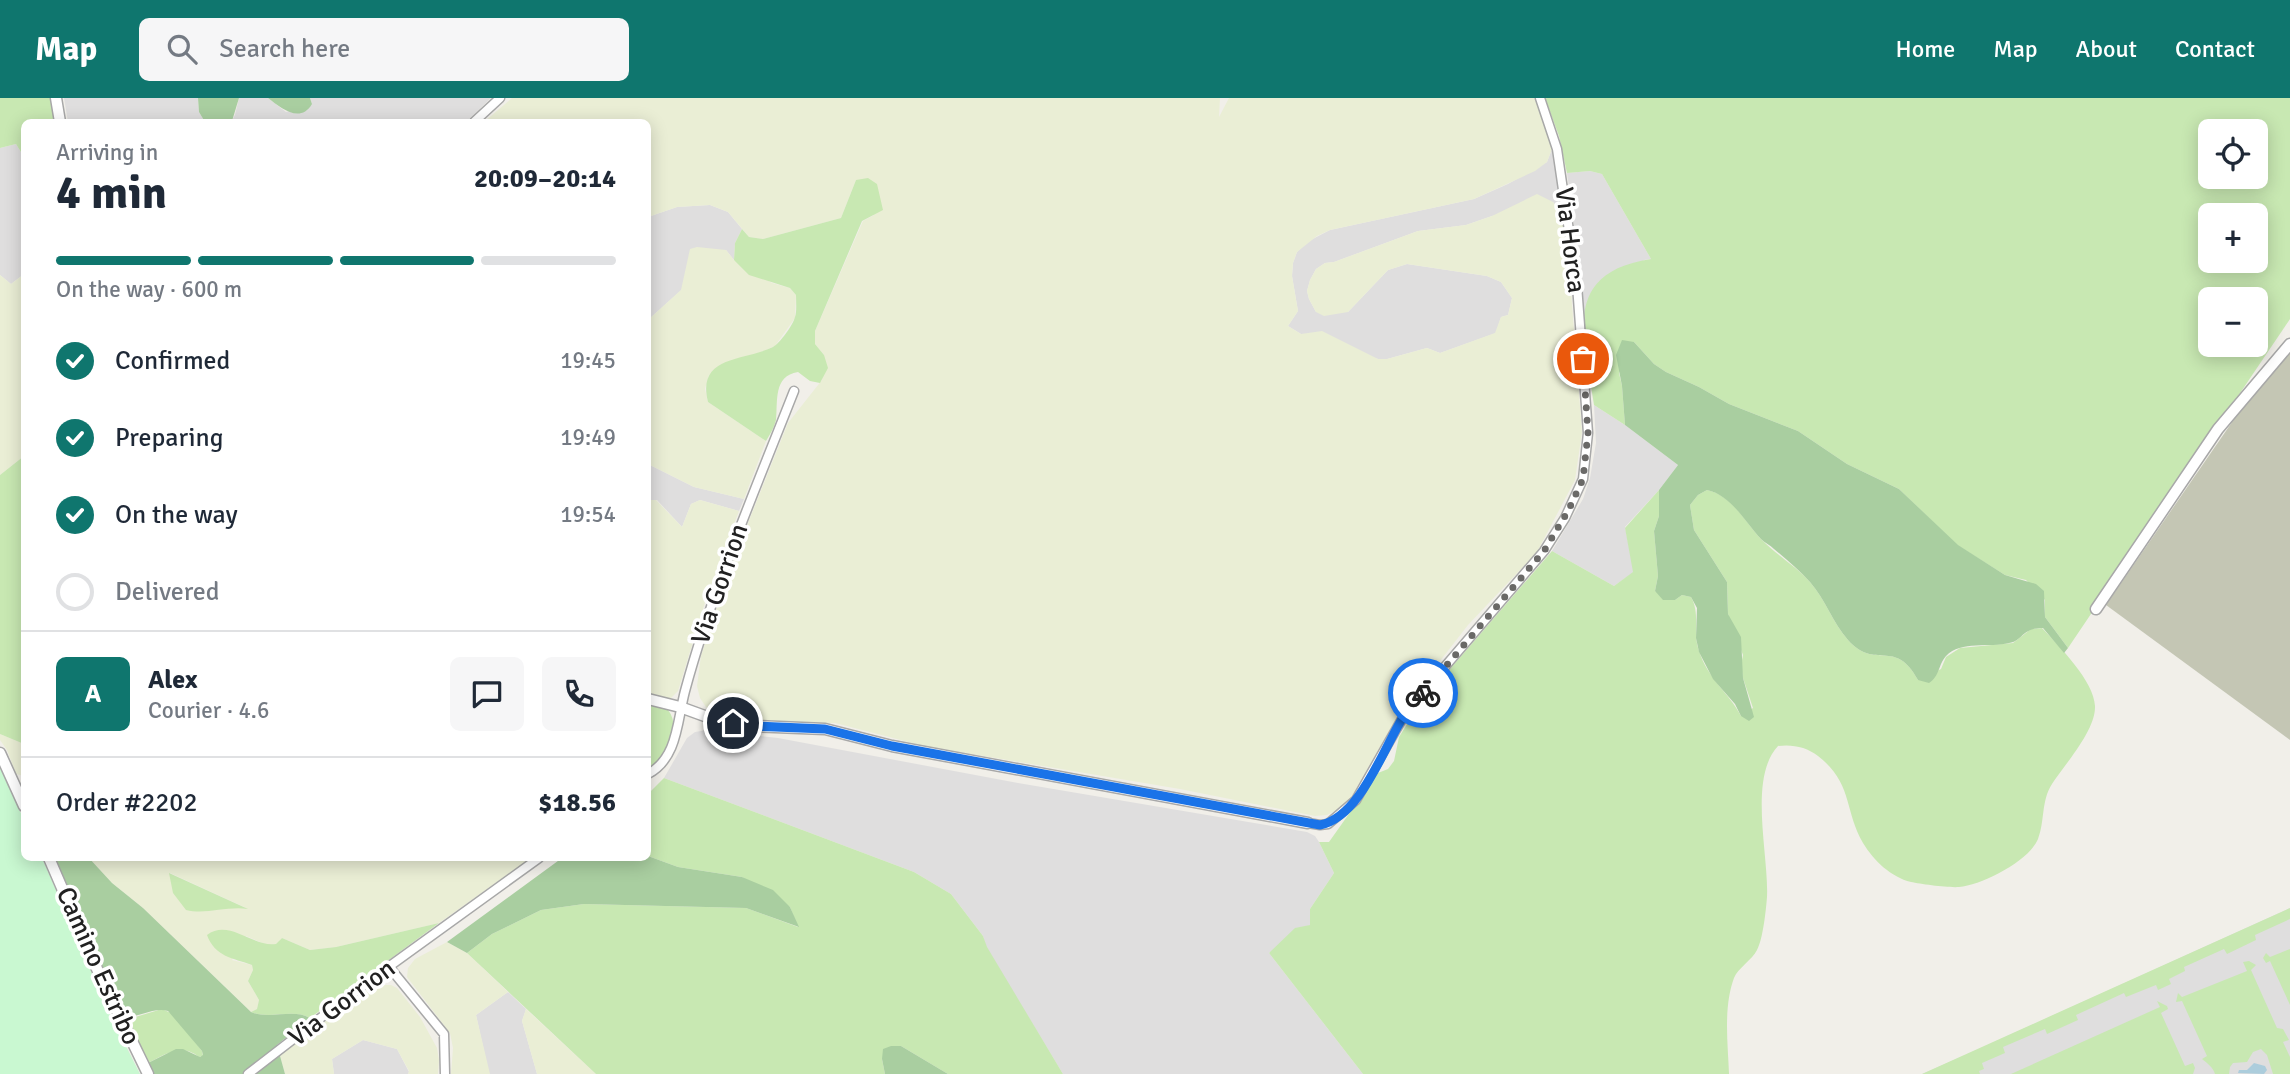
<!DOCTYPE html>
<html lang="en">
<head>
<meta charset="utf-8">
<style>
  body { margin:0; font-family:Signika,sans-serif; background:#f6f6f7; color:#1f2937; height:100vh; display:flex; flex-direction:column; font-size:26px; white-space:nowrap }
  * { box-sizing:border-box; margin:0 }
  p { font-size:23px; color:#747a83 }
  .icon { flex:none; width:38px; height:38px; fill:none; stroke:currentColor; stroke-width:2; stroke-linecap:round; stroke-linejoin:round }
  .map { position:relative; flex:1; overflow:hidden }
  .panel { position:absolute; left:21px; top:21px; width:630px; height:742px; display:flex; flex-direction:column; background:#fff; border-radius:10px; box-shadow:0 4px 18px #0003 }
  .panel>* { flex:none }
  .fabs { position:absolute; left:2198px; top:21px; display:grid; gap:14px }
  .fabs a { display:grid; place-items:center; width:70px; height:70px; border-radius:10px; background:#fff; box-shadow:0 4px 18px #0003; font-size:35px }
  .pin { position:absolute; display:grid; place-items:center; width:60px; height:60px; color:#fff; margin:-30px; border:4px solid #fff; border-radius:50%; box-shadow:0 2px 7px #0007 }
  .courier { position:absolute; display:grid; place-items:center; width:70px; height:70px; margin:-35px; border:5px solid #1a73e8; border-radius:50%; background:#fff; color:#222; box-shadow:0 2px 9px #0007 }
  .overview em { font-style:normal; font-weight:700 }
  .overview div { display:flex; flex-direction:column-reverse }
  .overview { display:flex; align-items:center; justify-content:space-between; height:119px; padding:0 35px }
  h1 { font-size:46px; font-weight:700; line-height:52px }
  .bar { display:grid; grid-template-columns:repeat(4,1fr); gap:10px 7px; align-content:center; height:84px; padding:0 35px }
  .bar i { height:9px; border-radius:5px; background:#e0e1e3 }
  .bar .active { background:#0f766e }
  .bar p { grid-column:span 4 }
  .line { display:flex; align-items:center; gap:18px; padding:0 35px; border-top:2px solid #e0e1e3 }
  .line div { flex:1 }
  .round { display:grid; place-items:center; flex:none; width:74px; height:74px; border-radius:10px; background:#f6f6f7 }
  ol { padding:0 35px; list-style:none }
  li { display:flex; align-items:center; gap:21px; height:77px }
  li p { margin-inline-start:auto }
  li .icon { padding:7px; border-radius:50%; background:#0f766e; color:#fff; stroke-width:4 }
  li:last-child { color:#747a83 }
  li i { width:38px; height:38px; border:4px solid #e0e1e3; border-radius:50% }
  header { display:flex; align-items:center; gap:42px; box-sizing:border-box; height:98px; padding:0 35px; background:#0f766e; color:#fff }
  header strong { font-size:33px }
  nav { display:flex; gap:38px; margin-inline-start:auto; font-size:24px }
  .search { width:490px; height:63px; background:#f6f6f7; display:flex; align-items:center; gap:18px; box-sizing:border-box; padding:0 24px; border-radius:10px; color:#747a83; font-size:26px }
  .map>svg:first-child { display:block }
</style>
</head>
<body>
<header>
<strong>Map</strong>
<div class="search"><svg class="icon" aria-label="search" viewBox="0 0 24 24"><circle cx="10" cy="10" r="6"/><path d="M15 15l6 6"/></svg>Search here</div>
<nav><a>Home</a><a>Map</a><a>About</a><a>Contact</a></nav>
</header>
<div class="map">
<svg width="2290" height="976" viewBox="0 0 2290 976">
  <rect width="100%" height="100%" fill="#f1efe9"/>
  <!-- residential -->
  <path fill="#dfdede" d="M 64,0 L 198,0 L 199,14 L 205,24 L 68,24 Z
    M 239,0 L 268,0 L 286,14 L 312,6 L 310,0 L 491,0 L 466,24 L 231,24 L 235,17 Z
    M 16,46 L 24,59 L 24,176 L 11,186 L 0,177 L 0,50 Z
    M 1552,51 L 1562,116 L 1553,104 L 1492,118 L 1466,127 L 1418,133 L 1334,164 L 1325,165 L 1316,171 L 1310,182 L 1307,193 L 1309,201 L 1316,214 L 1348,214 L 1388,172 L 1407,166 L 1487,178 L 1501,184 L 1512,200 L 1508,217 L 1501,219 L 1496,235 L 1440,255 L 1427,250 L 1387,261 L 1378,261 L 1301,236 L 1288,228 L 1298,213 L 1292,178 L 1293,165 L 1297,154 L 1307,144 L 1330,132 L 1474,101 L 1508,86 L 1547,64 Z
    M 1590,73 L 1602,76 L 1651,161 L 1644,162 L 1584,233 L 1577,149 L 1567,75 Z
    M 710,107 L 728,114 L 742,131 L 735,145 L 734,162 L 726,152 L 648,222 L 648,119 L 677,109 Z
    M 1594,307 L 1625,327 L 1678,367 L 1659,392 L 1625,429 L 1634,474 L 1614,488 L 1552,453 L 1583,401 L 1590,380 L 1596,345 Z
    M 648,366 L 694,389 L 744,401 L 739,413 L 700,402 L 691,406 L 682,429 L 657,402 L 648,402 Z
    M 707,632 L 778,640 L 1018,685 L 1307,734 L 1315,738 L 1319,744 L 1334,775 L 1310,811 L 1310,827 L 1269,855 L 1363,976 L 1063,976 L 986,849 L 983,838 L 951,796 L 914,774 L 664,680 L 687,640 L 695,634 Z
    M 2290,810 L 2290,976 L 1922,976 L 1968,956 Z
    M 508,894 L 526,911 L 522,923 L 537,976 L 489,976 L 476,917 Z
    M 363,942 L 397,951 L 409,974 L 408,976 L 334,976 L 332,961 Z"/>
  <!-- construction -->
  <path fill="#c4c6b4" d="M 2290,240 L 2290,642 L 2106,507 Z"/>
  <!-- farmland -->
  <path fill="#eaeed5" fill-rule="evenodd" d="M 512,0 L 1220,0 L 1219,19 L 1229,0 L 1534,0 L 1543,17 L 1551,41 L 1552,51 L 1547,64 L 1535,73 L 1474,101 L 1330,132 L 1317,138 L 1297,154 L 1293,165 L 1292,178 L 1298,213 L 1288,228 L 1301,236 L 1322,233 L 1378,261 L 1387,261 L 1427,250 L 1440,255 L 1495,235 L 1501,219 L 1508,217 L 1512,200 L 1501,184 L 1487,178 L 1407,166 L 1388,172 L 1348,214 L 1324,218 L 1316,214 L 1309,201 L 1307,193 L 1310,182 L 1316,171 L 1325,165 L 1334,164 L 1418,133 L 1466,127 L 1492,118 L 1537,96 L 1553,104 L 1562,116 L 1568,156 L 1582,334 L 1575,382 L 1537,454 L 1468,527 L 1419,590 L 1390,631 L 1351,700 L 1342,709 L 1327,717 L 1315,718 L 1180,691 L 924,648 L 835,625 L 791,625 L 741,621 L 718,615 L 706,609 L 700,600 L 697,588 L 701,558 L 728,475 L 788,325 L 822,282 L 824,257 L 815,246 L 815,233 L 863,123 L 874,117 L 856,82 L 841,120 L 763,141 L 749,139 L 728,114 L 710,107 L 677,109 L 648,119 L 648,24 L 484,24 Z
    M 697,149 L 726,152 L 734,162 L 772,185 L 790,190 L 796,197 L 795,220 L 775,248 L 709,277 L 705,291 L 708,304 L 766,343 L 744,401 L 694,389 L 648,366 L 648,222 L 681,192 L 690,151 Z
    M 24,176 L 24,358 L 0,377 L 0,177 L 11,186 Z
    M 648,402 L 656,402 L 682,429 L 691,406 L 700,402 L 739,413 L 707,498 L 678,593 L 671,600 L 663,601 L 648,597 Z
    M 0,636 L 24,646 L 24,678 L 16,676 L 7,652 L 0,642 Z
    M 89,760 L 531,760 L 439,825 L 336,849 L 310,852 L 282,840 L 276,847 L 269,848 L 246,838 L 232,862 L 252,867 L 253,872 L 248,883 L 259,902 L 257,911 L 251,914 L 143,810 L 112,785 ZM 170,775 L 244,809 L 245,810 L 233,809 L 207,813 L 174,795 Z
    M 447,844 L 467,855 L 508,894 L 476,917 L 490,976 L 451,976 L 453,950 L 450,935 L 407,879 L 408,870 L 415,861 Z
    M 379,887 L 391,887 L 397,890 L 420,919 L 437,950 L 439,962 L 438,976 L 408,976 L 409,973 L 397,951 L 363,942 L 332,961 L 334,976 L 285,976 L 280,958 L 366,891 Z
    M 526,911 L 596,976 L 537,976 L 522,923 Z"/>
  <!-- grass -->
  <path fill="#c8e8b2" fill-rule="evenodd" d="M 0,0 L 50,0 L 55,24 L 24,24 L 24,59 L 16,46 L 0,50 Z
    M 1545,0 L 2290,0 L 2290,221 L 2068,550 L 2045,519 L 2045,502 L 2026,482 L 2005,477 L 1957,447 L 1899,391 L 1847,366 L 1798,333 L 1729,306 L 1699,289 L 1666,274 L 1654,266 L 1634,244 L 1619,275 L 1622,288 L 1625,327 L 1594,307 C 1584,239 1560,175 1651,161 L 1602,76 L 1590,73 L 1567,75 L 1559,38 ZM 2210,33 L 2256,33 L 2256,79 L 2210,79 ZM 2210,117 L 2256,117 L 2256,163 L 2210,163 ZM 2210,201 L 2256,201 L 2256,247 L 2210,247 Z
    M 868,80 L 877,86 L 883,112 L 862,123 L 815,233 L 815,246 L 824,257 L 828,270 L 820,285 L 810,283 L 798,274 C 773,278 778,303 776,322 C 774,330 770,336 766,343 L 708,304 C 696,257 745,263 773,249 C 780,245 793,227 795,219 C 797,213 796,204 796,197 L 790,190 L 749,177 L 734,162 L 735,145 L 742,131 L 749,139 L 763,141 L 841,120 L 856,82 Z
    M 24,358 L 24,646 L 0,636 L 0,377 Z
    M 1659,392 L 1659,418 L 1654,433 L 1658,478 L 1655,493 L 1675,502 L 1682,497 L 1691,499 C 1701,517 1692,534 1699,553 C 1708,581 1729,595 1741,618 L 1753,610 L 1743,580 L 1741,567 L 1743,557 L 1728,516 L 1727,484 L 1694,432 L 1690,407 L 1698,397 L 1707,392 C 1732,397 1745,424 1761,441 C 1775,456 1796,468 1810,484 C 1825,501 1833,525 1848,542 C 1875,573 1895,539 1918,582 L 1941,571 L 1946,559 L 1960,550 L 2013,545 L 2031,531 L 2042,530 C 2059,548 2094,583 2095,608 C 2096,632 2065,666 2052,686 C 2041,703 2045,723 2038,741 C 2029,763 1982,787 1959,789 C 1949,790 1921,786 1911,784 C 1891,779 1874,763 1863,745 C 1844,712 1853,685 1818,658 C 1807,649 1792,646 1778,648 C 1748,680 1769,757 1767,799 C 1766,812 1763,841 1757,852 C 1752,862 1738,870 1734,880 C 1723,910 1728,946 1729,976 L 1363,976 L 1269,855 L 1295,830 L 1310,827 L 1310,811 L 1334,775 L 1319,744 L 1329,744 L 1378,675 L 1388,671 L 1394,663 L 1399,639 L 1419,607 L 1552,453 L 1614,488 L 1633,474 L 1625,430 Z
    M 648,606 L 668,612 C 683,631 665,659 648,671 Z
    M 664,680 L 914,774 L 951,796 L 983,838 L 987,849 L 1063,976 L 948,976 L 901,948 L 882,961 L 885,976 L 596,976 L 467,855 L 492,836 L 541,812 L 584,806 L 746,810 L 798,829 L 790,809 L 742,779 L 678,769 L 648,758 L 648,696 Z
    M 169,775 L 248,811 C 226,808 206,817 186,812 L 173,795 Z
    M 2290,810 L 2290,821 L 2255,837 L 2256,842 L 2227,856 L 2224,851 L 2184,869 L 2185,873 L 2169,881 L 2171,886 L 2158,892 L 2156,887 L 2126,899 L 2124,895 L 2076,917 L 2078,922 L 2047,936 L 2045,931 L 2003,949 L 2005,955 L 1982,965 L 1984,971 L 1979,973 L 1980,976 L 1922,976 Z
    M 439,825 L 310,920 C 293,910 270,922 251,914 L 257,911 L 259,902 L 248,883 L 253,872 L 252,867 C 233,860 215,859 207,837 C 229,820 254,850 276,846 L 282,840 L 310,852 L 336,849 Z
    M 2290,851 L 2290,907 L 2270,863 L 2266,865 L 2263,860 L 2266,855 L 2270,859 Z
    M 2249,863 L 2256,867 L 2251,872 L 2277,930 L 2283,931 L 2289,942 L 2283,944 L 2290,959 L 2290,976 L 2273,976 L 2267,957 L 2261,951 L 2253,954 L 2247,964 L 2233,965 L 2230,969 L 2229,976 L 2215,976 C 2213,969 2207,965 2202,961 L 2207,958 L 2182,903 L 2176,904 L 2178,895 L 2182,899 L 2247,873 L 2243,864 Z
    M 2157,903 L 2167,908 L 2168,911 L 2161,915 L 2185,968 L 2193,965 L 2195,970 L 2193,976 L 2011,976 L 2160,909 Z
    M 162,911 L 173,916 L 202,953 L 203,958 L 199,959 C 181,945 166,956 148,965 L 124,919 L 132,920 Z"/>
  <!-- forest -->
  <path fill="#a9cea0" d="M 198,0 L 239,0 L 232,23 L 205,24 L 199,14 Z
    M 268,0 L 310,0 L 312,6 C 300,26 281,10 268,0 Z
    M 1622,242 L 1634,244 L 1654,266 L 1666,274 L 1699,289 L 1729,306 L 1798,333 L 1847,366 L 1899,391 L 1958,447 L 2005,477 L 2036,486 L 2044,493 L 2045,519 L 2068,550 L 2064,555 L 2043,530 C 2021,530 2024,542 2009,545 C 1990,550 1961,542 1946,558 C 1938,567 1940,578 1929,585 L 1918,582 C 1895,539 1875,573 1848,542 C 1833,525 1825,501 1810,484 C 1799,472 1786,461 1774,451 C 1770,447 1765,445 1761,441 C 1745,424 1731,397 1707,392 L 1698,397 L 1690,407 L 1694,432 L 1727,484 L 1728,516 L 1741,539 L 1743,580 L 1754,619 L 1749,623 L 1741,618 L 1735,606 L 1713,581 L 1699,554 L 1696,540 L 1697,510 L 1691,499 L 1682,497 L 1675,502 L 1663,502 L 1655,493 L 1658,478 L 1654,433 L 1659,418 L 1659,392 L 1678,367 L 1625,327 L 1622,288 L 1616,257 Z
    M 648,758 L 678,769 L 742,779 L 773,792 L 790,809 L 799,829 L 746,810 L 584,806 L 541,812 L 492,836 L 467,855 L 447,844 L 562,760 Z
    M 55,760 L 89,760 L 112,785 L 143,810 L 251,914 C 270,922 293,910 310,920 L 277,947 L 285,976 L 154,976 L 148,965 L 176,951 L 183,951 L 200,959 L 203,957 L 202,953 L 168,913 C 153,909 139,920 124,919 Z
    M 891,948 L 901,948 L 948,976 L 885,976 L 882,961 L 883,951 Z"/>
  <!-- park -->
  <path fill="#c9f8d1" d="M 0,670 L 24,722 L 24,760 L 42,760 L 109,914 L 140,976 L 0,976 Z"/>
  <!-- water -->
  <path fill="#accddc" d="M 2254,965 L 2265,968 L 2267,972 L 2264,976 L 2238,975 L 2239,972 L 2247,972 Z"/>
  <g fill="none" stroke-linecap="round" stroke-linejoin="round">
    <!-- minor casing -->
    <g stroke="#a8a8a8" stroke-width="11">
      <path id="minor" d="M 474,24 L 500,0
        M 648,676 C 678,660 677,623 685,593 C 713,490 755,392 794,293
        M 1308,725 L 1320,727 L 1328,726 L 1356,702 L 1406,614 L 1544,453 L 1565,420 L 1583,381 L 1588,335 L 1577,187 L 1557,51 L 1540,0
        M 390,870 L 444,936 L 445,976
        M 248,976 L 358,891 L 539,760"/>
    </g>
    <!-- tertiary casing -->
    <g stroke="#a8a8a8" stroke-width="13">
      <path id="tertiary" d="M 56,0 L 60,24
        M 2096,511 L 2218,331 L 2290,246
        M 648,601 L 680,609 L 713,621 L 753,628 L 825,631 L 892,648 L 1308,725
        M 0,655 L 24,708
        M 49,760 L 97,871 L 148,976"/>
    </g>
    <!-- minor -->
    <use href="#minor" stroke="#fff" stroke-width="8"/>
    <!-- tertiary -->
    <use href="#tertiary" stroke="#fff" stroke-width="10"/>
  </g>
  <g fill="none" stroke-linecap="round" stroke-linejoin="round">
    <!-- done -->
    <path stroke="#6a6967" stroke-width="7" stroke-dasharray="0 12.6" d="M 1423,595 L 1544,453 L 1568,413 L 1583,381 L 1588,335 L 1583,261"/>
    <!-- route -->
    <path stroke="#1a73e8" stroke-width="9" d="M 733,625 L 753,628 L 825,631 L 892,648 L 1320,727 C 1361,719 1384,648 1405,616 C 1410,608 1417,602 1423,595"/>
  </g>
  <g text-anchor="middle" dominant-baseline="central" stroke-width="7" stroke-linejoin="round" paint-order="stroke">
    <!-- street labels -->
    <g font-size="26" fill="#212121" stroke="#fff">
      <text transform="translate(1570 142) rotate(83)">Via Horca</text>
      <text transform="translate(720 486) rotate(-71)">Via Gorrion</text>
      <text transform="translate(98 868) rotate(66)">Camino Estribo</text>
      <text transform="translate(342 905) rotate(-37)">Via Gorrion</text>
    </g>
  </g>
</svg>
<div class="fabs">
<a><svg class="icon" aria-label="locate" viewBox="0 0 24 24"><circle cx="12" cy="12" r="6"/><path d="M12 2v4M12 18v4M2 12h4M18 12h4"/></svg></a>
<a>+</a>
<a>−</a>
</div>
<div class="pin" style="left:1583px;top:261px;background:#ea580c"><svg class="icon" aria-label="bag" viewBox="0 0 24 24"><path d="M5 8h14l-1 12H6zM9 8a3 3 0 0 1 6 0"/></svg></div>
<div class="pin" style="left:733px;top:625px;background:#1f2937"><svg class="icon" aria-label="home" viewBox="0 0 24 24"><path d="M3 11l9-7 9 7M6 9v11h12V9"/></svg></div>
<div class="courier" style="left:1423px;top:595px"><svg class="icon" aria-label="bike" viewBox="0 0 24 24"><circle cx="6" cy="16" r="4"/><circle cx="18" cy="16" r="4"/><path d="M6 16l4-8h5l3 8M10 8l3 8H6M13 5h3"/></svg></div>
<section class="panel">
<div class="overview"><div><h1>4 min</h1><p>Arriving in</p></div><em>20:09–20:14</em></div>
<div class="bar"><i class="active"></i><i class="active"></i><i class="active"></i><i></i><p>On the way · 600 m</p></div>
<ol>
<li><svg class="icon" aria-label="check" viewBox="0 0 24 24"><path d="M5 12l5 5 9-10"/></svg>Confirmed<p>19:45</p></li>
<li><svg class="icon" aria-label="check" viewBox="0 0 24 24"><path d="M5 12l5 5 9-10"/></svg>Preparing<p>19:49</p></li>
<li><svg class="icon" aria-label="check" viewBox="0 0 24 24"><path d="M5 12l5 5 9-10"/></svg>On the way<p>19:54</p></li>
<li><i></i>Delivered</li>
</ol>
<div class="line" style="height:126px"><b class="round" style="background:#0f766e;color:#fff">A</b><div><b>Alex</b><p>Courier · 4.6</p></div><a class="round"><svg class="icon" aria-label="chat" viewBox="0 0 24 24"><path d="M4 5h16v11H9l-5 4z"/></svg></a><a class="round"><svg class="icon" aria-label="phone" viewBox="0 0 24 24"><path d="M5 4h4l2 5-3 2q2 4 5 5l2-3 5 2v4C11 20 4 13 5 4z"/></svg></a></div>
<div class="line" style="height:91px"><div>Order #2202</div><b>$18.56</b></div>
</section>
</div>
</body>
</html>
